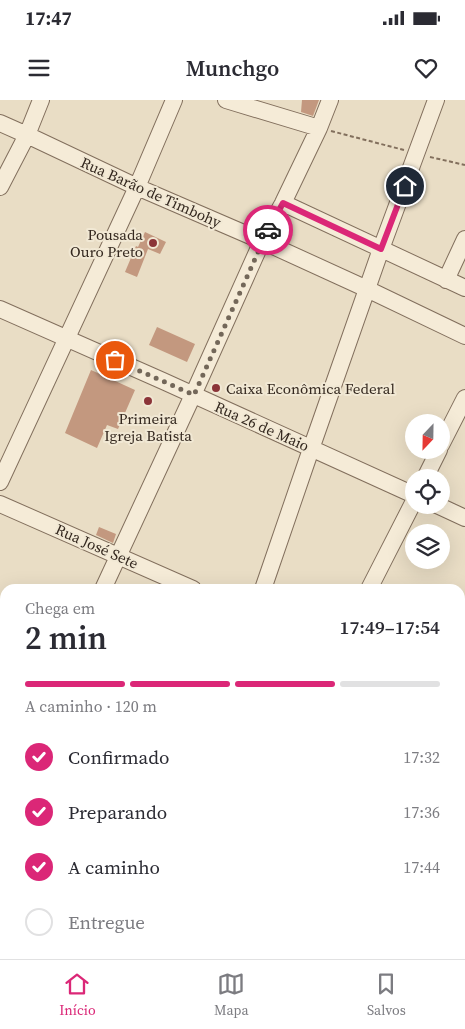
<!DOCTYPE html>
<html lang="pt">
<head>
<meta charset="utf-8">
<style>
  body { margin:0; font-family:"Source Serif 4",serif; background:#f7f7f7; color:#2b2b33; height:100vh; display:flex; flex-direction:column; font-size:19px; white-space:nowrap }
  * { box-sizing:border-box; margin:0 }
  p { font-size:16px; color:#7c7c81 }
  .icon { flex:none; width:28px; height:28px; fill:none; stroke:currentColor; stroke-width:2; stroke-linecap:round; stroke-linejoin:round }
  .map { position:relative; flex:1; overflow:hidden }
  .side { position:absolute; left:0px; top:484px; width:465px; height:376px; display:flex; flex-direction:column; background:#fff; border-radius:15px 15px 0 0; box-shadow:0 5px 20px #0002 }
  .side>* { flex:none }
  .needle { width:32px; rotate:202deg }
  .fabs { position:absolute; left:405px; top:314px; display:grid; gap:10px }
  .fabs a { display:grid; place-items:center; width:45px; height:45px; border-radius:50%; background:#fff; box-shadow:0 5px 20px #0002; font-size:25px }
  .pin { position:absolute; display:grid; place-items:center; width:42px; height:42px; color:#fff; margin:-21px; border:2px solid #fff; border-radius:50%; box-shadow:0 1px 5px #0007 }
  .courier { position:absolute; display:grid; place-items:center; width:50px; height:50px; margin:-25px; border:4px solid #db2777; border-radius:50%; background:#fff; color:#222; box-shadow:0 1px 6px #0007 }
  .head em { font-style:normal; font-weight:600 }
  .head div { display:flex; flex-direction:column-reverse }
  .head { display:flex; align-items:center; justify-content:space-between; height:85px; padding:0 25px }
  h1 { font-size:32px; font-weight:600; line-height:38px }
  .bar { display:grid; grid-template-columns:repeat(4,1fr); gap:8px 5px; align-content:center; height:60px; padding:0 25px }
  .bar i { height:6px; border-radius:4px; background:#e1e1e2 }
  .bar .on { background:#db2777 }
  .bar p { grid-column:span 4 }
  ol { padding:0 25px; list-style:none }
  li { display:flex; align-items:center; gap:15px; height:55px }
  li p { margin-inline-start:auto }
  li .icon { padding:5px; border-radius:50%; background:#db2777; color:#fff; stroke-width:4 }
  li:last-child { color:#7c7c81 }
  li i { width:28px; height:28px; border:2px solid #e1e1e2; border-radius:50% }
  .status { display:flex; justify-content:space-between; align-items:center; height:35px; padding:0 25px; background:#fff; direction:ltr }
  .status svg { height:14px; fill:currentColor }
  header { display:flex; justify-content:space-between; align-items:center; height:65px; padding:0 25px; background:#fff; font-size:22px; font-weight:600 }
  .tab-bar { display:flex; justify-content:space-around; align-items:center; height:70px; border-top:1px solid #e1e1e2; background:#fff; font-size:14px; color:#7c7c81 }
  .tab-bar a { display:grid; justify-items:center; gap:2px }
  .tab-bar .on { color:#db2777 }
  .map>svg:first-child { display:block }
</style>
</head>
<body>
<div class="status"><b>17:47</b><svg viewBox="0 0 49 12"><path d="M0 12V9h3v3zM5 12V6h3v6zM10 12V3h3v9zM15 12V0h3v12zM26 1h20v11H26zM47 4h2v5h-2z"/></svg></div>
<header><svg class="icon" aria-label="menu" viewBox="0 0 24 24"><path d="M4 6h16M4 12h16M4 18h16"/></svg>Munchgo<svg class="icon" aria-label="heart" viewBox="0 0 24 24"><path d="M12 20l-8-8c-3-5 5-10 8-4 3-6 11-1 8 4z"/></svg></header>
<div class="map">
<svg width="465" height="859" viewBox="0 0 465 859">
  <rect width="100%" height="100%" fill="#e9ddc5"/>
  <!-- building -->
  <path fill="#c3987f" d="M 302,0 L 319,0 L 313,16 L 301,12 Z
    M 145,132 L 166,142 L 160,154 L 148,149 L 137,177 L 125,172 L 136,146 L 138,147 Z
    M 157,227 L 195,244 L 187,262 L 149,245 Z
    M 91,270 L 135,290 L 118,329 L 107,325 L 97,348 L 65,333 Z
    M 99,427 L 116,434 L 113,443 L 96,435 Z"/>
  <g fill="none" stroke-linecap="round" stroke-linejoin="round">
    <!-- minor casing -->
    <g stroke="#826f5d" stroke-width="18">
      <path id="minor" d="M 226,0 L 319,28
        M 0,23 L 27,35 L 137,87 L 262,141 L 367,189 L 465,236
        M 0,87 L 27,35 L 41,0
        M 283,103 L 465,188
        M 446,180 L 465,139
        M 0,209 L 163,281 L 414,395
        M 441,345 L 465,298
        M 425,378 L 439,350
        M 0,382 L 137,87 L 174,0
        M 0,404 L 193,489
        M 437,405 L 465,418
        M 103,489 L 193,295 L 262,141 L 283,103 L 319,28 L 330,0
        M 263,489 L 311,349 L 381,149 L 436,0
        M 369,489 L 414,401
        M 460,604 L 465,605
        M 0,632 L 5,634
        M 0,722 L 5,711
        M 460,812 L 465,800
        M 0,825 L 5,827
        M 460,847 L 465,849
        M 67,855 L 76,859
        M 186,859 L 188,855
        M 278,859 L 280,855
        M 442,859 L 443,855"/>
    </g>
    <!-- path -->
    <path stroke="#826f5d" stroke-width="2" stroke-dasharray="4 2.5" stroke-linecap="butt" d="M 331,31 L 404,50
      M 430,57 L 465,65"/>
    <!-- minor -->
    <use href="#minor" stroke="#f5ebd7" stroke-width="16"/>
  </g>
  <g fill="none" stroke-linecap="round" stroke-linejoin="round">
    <!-- done -->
    <path stroke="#736759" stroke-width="5" stroke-dasharray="0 9" d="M 115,260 L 194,295 L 268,130"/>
    <!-- route -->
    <path stroke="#db2777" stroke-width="6" d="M 268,130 L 283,103 L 381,149 L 405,86"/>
  </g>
  <!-- markers -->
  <g fill="#8b3438" stroke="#f1e8d4" stroke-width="2">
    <circle cx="153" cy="143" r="5"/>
    <circle cx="216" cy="288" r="5"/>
    <circle cx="148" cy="301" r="5"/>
  </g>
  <g text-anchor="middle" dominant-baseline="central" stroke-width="4" stroke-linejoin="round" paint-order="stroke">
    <!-- street labels -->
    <g font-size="15" fill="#34281f" stroke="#f1e8d4">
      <text transform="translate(151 92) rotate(24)">Rua Barão de Timbohy</text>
      <text transform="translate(262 326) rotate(24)">Rua 26 de Maio</text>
      <text transform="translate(97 446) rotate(24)">Rua José Sete</text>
    </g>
    <!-- poi labels -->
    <g font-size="15" fill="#34281f" stroke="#f1e8d4" text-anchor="end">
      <text x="143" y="134">Pousada<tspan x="143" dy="17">Ouro Preto</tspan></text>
      <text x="226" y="288" text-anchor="start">Caixa Econômica Federal</text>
      <text x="148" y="318" text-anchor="middle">Primeira<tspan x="148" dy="17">Igreja Batista</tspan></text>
    </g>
  </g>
</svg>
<div class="fabs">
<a><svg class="needle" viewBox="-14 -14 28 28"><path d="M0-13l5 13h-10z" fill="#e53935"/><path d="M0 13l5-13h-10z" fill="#7c7c81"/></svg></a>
<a><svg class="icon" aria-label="locate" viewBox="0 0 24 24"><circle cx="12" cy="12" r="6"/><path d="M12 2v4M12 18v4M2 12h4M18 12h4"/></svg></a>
<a><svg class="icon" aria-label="layers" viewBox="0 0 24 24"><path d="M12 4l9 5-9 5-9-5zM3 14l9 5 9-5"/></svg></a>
</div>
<div class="pin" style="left:115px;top:260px;background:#ea580c"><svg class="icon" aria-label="bag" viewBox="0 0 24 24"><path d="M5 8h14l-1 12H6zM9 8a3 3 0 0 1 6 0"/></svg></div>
<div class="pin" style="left:405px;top:86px;background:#1f2937"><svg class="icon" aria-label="home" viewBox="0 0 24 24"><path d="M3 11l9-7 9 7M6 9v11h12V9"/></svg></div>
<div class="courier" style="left:268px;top:130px"><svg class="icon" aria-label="car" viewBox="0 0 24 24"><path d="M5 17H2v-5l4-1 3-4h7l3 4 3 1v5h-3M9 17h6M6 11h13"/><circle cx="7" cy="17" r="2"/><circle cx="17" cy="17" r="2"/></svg></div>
<section class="side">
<div class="head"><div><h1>2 min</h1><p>Chega em</p></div><em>17:49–17:54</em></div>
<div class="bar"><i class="on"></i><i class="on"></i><i class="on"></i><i></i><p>A caminho · 120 m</p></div>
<ol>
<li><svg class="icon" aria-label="check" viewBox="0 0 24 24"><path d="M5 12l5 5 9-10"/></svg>Confirmado<p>17:32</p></li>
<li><svg class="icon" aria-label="check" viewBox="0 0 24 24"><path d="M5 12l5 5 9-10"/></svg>Preparando<p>17:36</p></li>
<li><svg class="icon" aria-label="check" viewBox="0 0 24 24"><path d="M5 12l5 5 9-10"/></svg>A caminho<p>17:44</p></li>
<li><i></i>Entregue</li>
</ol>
</section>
</div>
<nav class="tab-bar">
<a class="on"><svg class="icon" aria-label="home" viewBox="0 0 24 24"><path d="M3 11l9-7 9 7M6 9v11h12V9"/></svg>Início</a>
<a><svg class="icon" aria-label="map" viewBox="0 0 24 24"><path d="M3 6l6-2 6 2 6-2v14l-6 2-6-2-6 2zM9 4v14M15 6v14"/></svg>Mapa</a>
<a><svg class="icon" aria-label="saved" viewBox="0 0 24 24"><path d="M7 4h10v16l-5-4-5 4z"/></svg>Salvos</a>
</nav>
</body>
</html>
